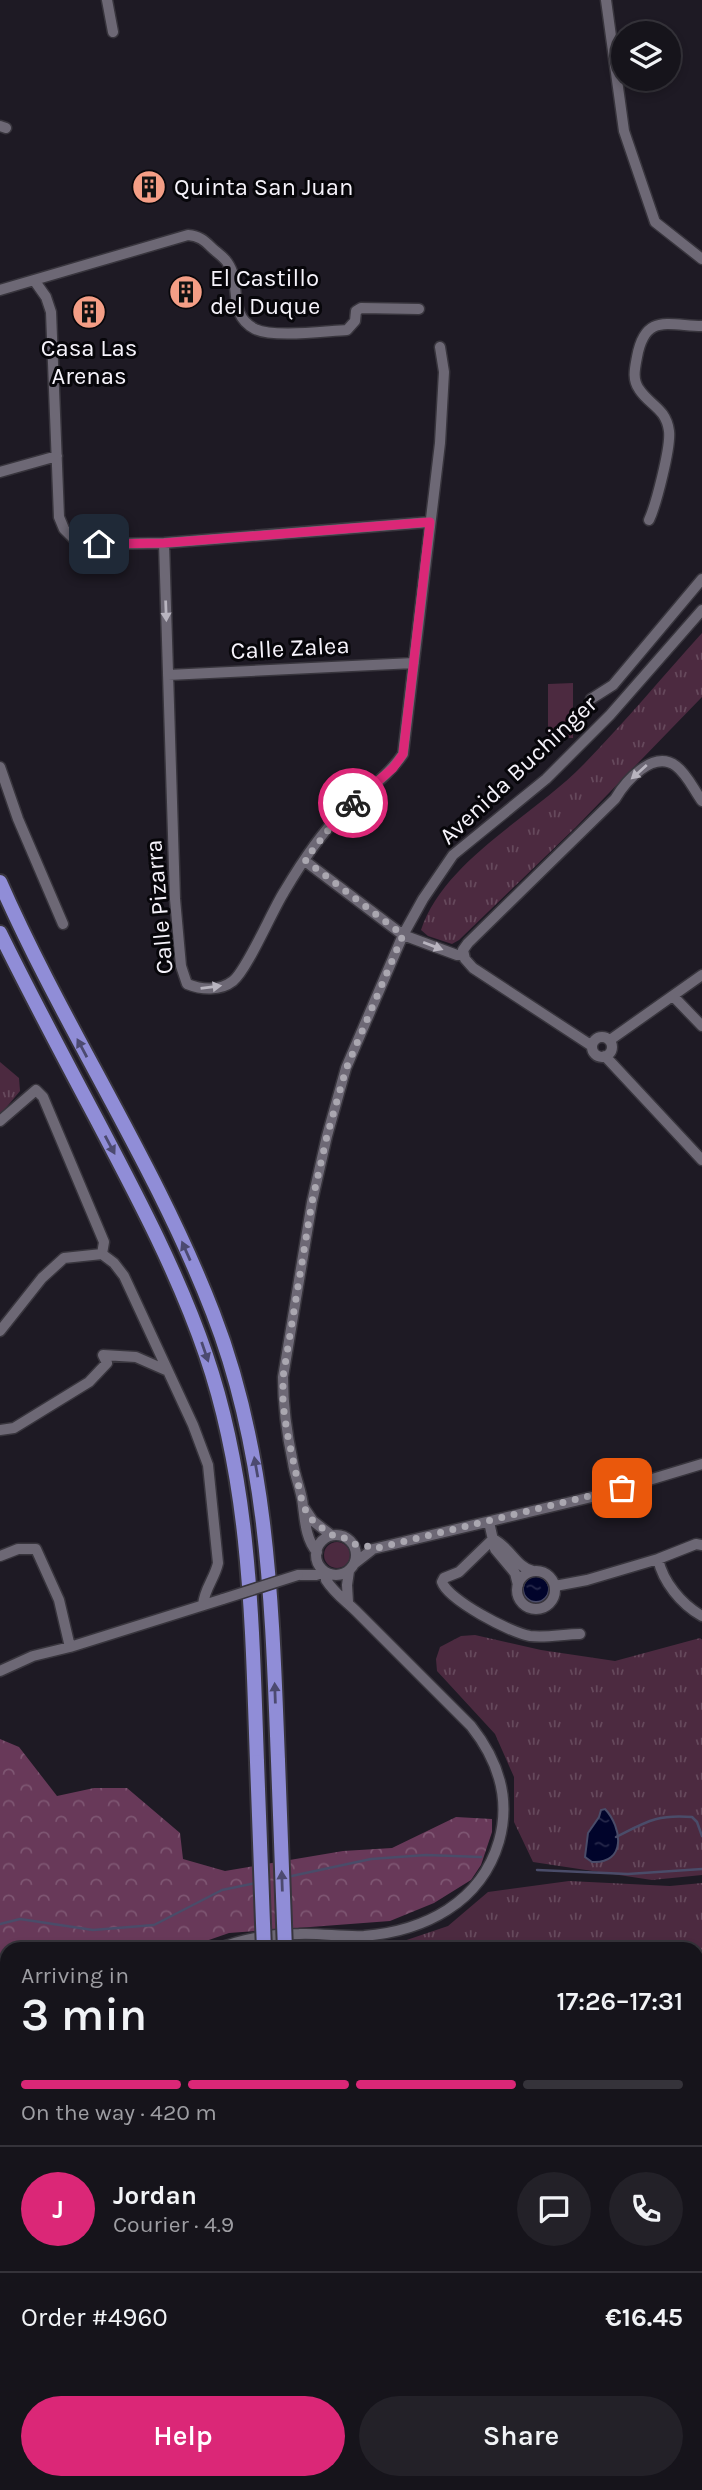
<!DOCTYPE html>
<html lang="en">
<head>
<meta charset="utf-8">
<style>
  body { margin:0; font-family:Karla,sans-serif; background:#232128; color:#f1f3f6; height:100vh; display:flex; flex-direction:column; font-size:26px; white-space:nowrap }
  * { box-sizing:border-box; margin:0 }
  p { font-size:23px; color:#9e9ea3 }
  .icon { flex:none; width:38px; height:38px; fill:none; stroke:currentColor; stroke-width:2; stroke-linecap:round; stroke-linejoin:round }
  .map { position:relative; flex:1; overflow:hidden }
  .panel { position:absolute; left:0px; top:1942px; width:704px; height:548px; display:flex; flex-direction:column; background:#16141b; border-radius:21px 21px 0 0; box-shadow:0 4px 10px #0003,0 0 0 2px #35333a }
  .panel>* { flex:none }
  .controls { position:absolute; left:611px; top:21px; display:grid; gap:14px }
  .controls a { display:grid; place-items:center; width:70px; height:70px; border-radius:50%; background:#16141b; box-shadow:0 4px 10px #0003,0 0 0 2px #35333a; font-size:35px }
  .pin { position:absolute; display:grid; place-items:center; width:60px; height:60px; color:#fff; margin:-30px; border-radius:14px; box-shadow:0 4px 10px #0006 }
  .courier { position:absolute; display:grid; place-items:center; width:70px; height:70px; margin:-35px; border:5px solid #db2777; border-radius:50%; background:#fff; color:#222; box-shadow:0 2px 9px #0007 }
  .head em { font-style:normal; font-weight:600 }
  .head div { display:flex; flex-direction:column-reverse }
  .head { display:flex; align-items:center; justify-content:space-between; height:119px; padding:0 21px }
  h1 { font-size:46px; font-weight:600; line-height:52px }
  .bar { display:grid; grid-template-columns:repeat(4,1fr); gap:10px 7px; align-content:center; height:84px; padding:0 21px }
  .bar i { height:9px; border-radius:5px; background:#35333a }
  .bar .on { background:#db2777 }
  .bar p { grid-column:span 4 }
  .line { display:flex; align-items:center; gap:18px; padding:0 21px; border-top:2px solid #35333a }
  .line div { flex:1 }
  .round { display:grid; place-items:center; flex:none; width:74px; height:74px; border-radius:37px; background:#232128 }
  .action { display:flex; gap:14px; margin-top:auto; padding:14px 21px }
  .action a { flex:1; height:80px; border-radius:42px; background:#db2777; color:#fff; font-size:28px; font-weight:600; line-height:80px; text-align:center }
  .action a+a { background:#232128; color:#f1f3f6 }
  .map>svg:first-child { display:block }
</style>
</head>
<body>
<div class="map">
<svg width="702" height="2490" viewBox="0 0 702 2490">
  <defs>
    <pattern id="grass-tufts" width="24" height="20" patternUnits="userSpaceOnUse" patternTransform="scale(1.75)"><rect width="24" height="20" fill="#4c2a40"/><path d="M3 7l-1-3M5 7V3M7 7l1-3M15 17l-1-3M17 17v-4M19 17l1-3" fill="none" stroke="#66495c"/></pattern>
    <pattern id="forest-crowns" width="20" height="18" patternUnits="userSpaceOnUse" patternTransform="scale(1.75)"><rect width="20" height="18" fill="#683959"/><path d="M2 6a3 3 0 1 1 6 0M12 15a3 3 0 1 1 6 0" fill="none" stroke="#7e5672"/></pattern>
    <pattern id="water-ripples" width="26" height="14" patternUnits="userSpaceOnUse" patternTransform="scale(1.75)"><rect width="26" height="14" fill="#01042b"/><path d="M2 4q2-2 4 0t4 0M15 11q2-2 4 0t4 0" fill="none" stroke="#27294b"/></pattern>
  </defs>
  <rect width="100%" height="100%" fill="#1e1a24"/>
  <!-- grass -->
  <path fill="url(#grass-tufts)" d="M 702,633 L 702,697 L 577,826 L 459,940 L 452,944 L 428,936 L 421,930 C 444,860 535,815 584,764 C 625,722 663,676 702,633 Z
    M 0,1062 L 19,1078 L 20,1091 L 0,1115 Z
    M 475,1635 L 541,1650 L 615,1661 L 700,1638 L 702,1640 L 702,1875 L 652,1880 L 533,1862 L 514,1822 L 514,1777 L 495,1734 L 437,1671 L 436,1659 L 440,1647 L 461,1636 Z
    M 569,1881 L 670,1886 L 702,1883 L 702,2002 L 697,2001 L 696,1950 L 372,1949 L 383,1948 L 448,1926 L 488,1892 Z"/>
  <!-- forest -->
  <path fill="url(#forest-crowns)" d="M 0,1739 L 19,1747 L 57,1796 L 94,1788 L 127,1788 L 180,1833 L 183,1859 L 225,1871 L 343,1851 L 392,1848 L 456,1817 L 492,1819 L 492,1832 L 481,1865 L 471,1880 L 434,1903 L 390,1921 L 229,1933 L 183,1949 L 7,1950 L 7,1972 L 0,1975 Z"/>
  <!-- green -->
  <path fill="#4c2a40" d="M 573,683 L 573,738 L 548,738 L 548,684 Z
    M324 1555a13 13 0 1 1 26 0a13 13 0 1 1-26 0Z"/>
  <!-- water -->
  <path fill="url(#water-ripples)" stroke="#4a4c69" stroke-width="2" d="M523 1589a13 13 0 1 1 26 0a13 13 0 1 1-26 0Z
    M 605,1809 C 622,1827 627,1864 592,1862 L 585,1857 L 588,1833 L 599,1817 L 601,1810 Z"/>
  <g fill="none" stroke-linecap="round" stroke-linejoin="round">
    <!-- stream -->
    <path stroke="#4a4c69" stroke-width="2.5" d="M 616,1837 C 646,1822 657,1814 692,1817 L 697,1822 L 702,1836
      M 537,1870 L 628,1874 L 702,1869
      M 287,1877 L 371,1859 L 426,1855 L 481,1857
      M 0,1924 L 20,1919 L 93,1930 L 154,1925 L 222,1890 L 256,1883"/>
    <!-- minor casing -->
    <g stroke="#38353d" stroke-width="13">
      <path id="minor" d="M 107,0 L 113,32
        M 606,0 L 624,131 L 655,222 L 702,259
        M 0,126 L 6,128
        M 34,280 L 188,235 C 199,236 204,240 211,247 C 216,252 224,257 227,262 C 243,284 226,314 255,329 C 274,338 325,331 347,330 L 355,321 L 356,311 L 361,308 L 419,309
        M 0,290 L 34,280 L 46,297 L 51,312 L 59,517 L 64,529 L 75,540 L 99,544 L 164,543 L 430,522
        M 0,472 L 57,456
        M 649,520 C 656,505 671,447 669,431 C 666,408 649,405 639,389 C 632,379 635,368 637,357 C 645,314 666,325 702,326
        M 164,543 L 175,899 L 181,966 L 187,984 C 202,990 220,991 233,981 C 247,970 272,911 284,892 C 300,865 319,835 341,814 C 362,793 387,778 403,754 L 440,443 L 444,372 L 440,347
        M 168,675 L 414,663
        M 591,699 L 613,685 L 702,579
        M 0,767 L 18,819 L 63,924
        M 305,861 L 403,935 L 457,955 L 464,955
        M 673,996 L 702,1026
        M592 1047a10 10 0 1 1 20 0a10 10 0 1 1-20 0Z
        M 610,1040 L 702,975
        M 592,1046 L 473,968 L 465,959 L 463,950 L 468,943 L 615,799 C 625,782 653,749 676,766 C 687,774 694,790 702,801
        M 605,1056 L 702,1160
        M 0,1121 L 36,1090 L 43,1097 L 104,1242 L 102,1254
        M 0,1331 L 42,1278 L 64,1258 L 102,1254 L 114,1263 L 124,1276 L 193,1425 L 208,1465 L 218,1563 C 215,1578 204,1589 203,1605
        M 0,1430 L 14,1428 L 89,1382 L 107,1363 L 103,1355 L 136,1357 L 168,1371
        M 303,1506 L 313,1521 L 331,1535
        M 489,1522 L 495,1549 L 515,1573 L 518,1585
        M316 1555a20 20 0 1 1 40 0a20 20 0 1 1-40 0Z
        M 493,1539 L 459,1572 L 444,1578 L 442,1582 C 448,1600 511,1633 530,1636 C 547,1638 564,1634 580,1634
        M 493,1539 C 509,1546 517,1568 533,1571
        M 317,1552 C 306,1540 305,1521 303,1506 C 302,1492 295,1477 293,1463 C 287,1435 283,1406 283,1377 L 312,1202 L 327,1136 L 346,1068 L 403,935 L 423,899 L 453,855 L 546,779 L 610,715 L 702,610
        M 0,1556 L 18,1549 L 36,1549 L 59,1600 L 70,1647
        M 658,1559 C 663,1582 681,1604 702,1616
        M 355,1563 L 373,1549 L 596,1496 L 702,1464
        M517 1590a19 19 0 1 1 38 0a19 19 0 1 1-38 0Z
        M 298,1575 L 316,1575 L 325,1572
        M 555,1586 L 587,1580 L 658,1559 L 696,1544 L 702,1545
        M 348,1602 L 347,1585 L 349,1571
        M 0,1671 L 33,1656 L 70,1647 L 223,1599
        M 215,1950 C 242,1939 271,1934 299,1934 C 321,1933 342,1937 364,1936 C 424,1931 481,1903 499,1841 C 511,1798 498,1760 471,1726 L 357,1612 C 346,1601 335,1594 326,1580 L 326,1573
        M 0,1987 L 7,1984
        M 696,2181 L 702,2180
        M 0,2197 L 7,2196
        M 696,2284 L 702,2284
        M 0,2354 L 7,2358
        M 696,2408 L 698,2408
        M 0,2439 L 7,2440
        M 69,2483 L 69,2490
        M 242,2483 L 243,2490"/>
    </g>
    <!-- highway casing -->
    <g stroke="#38353d" stroke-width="18">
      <path id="highway" d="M 0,882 C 64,1028 156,1165 213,1313 C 269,1457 272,1609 278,1761
        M 0,933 C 31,996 64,1058 97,1120 C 137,1196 178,1273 206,1355 C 251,1486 252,1625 257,1762
        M 334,2483 L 336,2490
        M 355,2483 L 358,2490"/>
    </g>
    <!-- minor -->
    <use href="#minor" stroke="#6d6875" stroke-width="10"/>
    <!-- highway -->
    <use href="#highway" stroke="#908dd7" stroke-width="14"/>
    <!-- minor-bridge casing -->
    <g stroke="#38353d" stroke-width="13" stroke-linecap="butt">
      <path id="minor-bridge" d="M 223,1599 L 298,1575"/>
    </g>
    <!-- highway-bridge casing -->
    <g stroke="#38353d" stroke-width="18" stroke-linecap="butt">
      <path id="highway-bridge" d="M 278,1761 L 285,1950
        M 257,1762 L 264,1950"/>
    </g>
    <!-- minor-bridge -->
    <use href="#minor-bridge" stroke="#6d6875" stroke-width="10"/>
    <!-- highway-bridge -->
    <use href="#highway-bridge" stroke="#908dd7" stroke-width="14"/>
  </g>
  <!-- one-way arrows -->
  <defs><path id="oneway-solid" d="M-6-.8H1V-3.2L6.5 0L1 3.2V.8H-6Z" transform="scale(1.75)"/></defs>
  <g fill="#b8b4bf">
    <use href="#oneway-solid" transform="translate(166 611) rotate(88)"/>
    <use href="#oneway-solid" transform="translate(639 772) rotate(138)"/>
    <use href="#oneway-solid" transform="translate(433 946) rotate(21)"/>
    <use href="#oneway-solid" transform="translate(211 987) rotate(-7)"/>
  </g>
  <g fill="#4c4a70">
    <use href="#oneway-solid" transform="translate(82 1048) rotate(-118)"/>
    <use href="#oneway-solid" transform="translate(110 1145) rotate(62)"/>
    <use href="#oneway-solid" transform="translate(186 1251) rotate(-114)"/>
    <use href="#oneway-solid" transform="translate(205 1352) rotate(71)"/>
    <use href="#oneway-solid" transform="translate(256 1467) rotate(-100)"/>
    <use href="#oneway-solid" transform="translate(275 1693) rotate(-92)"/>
    <use href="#oneway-solid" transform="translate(282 1881) rotate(-92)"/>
  </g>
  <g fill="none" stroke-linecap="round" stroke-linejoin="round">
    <!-- done -->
    <path stroke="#aaa7b0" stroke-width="7" stroke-dasharray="0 12.6" d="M 353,803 L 340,815 L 305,860 L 403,935 L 346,1069 L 327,1136 L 312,1202 L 283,1377 L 283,1404 L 287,1432 L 303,1506 L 313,1521 L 331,1535 C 343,1534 345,1540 354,1544 C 361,1546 366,1544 373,1549 L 622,1488"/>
    <!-- route -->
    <path stroke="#db2777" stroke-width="9" d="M 99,544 L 164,543 L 430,522 L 403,754 L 393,768 L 353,803"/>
  </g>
  <!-- icons -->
  <defs>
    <g id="building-disc" transform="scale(1.75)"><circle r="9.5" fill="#f49e86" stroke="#07060a"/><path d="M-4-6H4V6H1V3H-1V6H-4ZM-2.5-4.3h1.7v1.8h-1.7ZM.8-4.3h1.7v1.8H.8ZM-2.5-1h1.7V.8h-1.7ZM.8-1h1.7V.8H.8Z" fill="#111"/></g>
  </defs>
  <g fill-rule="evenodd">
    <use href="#building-disc" x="149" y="187"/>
    <use href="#building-disc" x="186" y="292"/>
    <use href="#building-disc" x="89" y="312"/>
  </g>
  <g text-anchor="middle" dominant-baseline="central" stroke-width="6" stroke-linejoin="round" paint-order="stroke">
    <!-- poi labels -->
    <g font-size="24" fill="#f6f3fb" stroke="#07060a" text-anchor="start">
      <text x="174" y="187">Quinta San Juan</text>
      <text x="210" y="278">El Castillo<tspan x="210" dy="28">del Duque</tspan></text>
      <text x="89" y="348" text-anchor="middle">Casa Las<tspan x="89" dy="28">Arenas</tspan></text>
    </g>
    <!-- street labels -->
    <g font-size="24" fill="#f6f3fb" stroke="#07060a">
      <text transform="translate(290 648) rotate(-3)">Calle Zalea</text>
      <text transform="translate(518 770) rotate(-43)">Avenida Buchinger</text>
      <text transform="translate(159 907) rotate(-95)">Calle Pizarra</text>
    </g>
  </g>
</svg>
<div class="controls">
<a><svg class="icon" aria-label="layers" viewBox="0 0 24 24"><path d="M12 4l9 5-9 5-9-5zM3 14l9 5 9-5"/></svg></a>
</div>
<div class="pin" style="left:622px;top:1488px;background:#ea580c"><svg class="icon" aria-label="bag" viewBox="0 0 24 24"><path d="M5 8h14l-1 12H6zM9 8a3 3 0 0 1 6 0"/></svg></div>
<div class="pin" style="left:99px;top:544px;background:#1f2937"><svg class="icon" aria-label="home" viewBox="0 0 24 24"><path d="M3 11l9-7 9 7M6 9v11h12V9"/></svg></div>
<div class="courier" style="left:353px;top:803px"><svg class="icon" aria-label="bike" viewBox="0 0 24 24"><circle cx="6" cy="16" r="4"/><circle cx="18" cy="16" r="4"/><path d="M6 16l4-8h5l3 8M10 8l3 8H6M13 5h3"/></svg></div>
<section class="panel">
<div class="head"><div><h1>3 min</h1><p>Arriving in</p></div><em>17:26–17:31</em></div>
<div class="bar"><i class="on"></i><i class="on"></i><i class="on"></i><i></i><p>On the way · 420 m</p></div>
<div class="line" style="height:126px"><b class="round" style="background:#db2777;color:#fff">J</b><div><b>Jordan</b><p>Courier · 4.9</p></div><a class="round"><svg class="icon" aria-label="chat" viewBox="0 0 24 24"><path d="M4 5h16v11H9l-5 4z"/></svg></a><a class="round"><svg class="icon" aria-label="phone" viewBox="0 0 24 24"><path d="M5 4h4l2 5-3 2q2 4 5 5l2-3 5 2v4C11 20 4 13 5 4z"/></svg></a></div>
<div class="line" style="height:91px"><div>Order #4960</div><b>€16.45</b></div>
<div class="action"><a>Help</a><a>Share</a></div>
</section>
</div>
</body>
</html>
